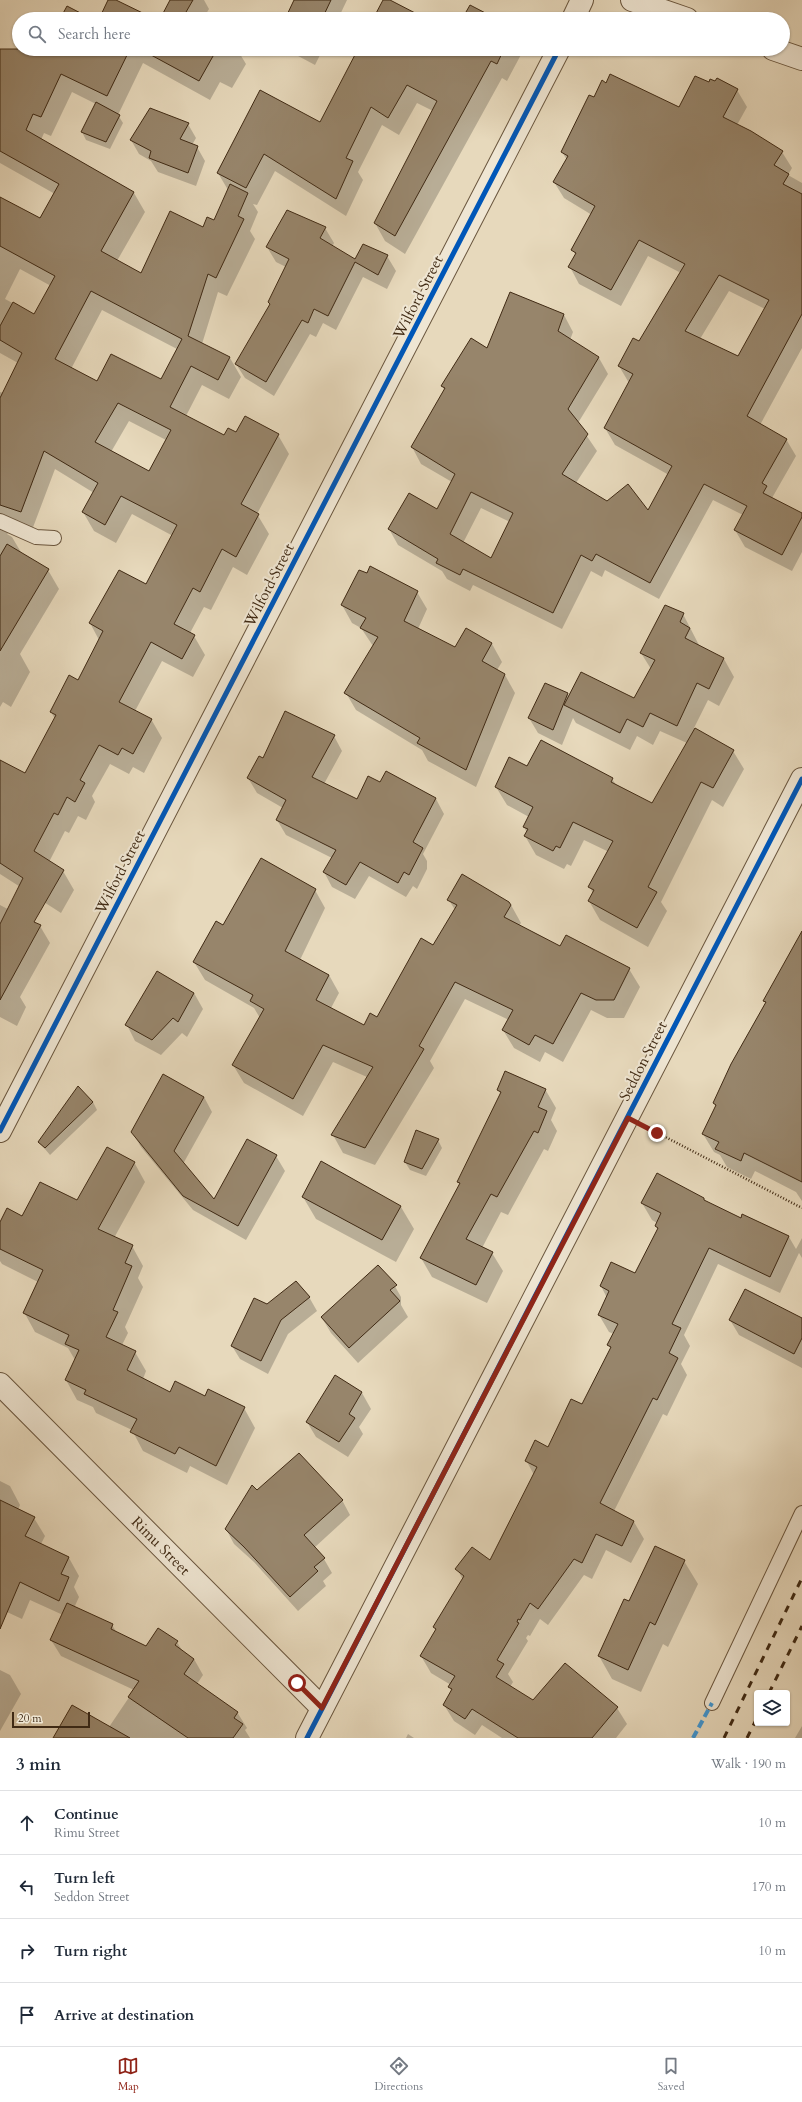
<!DOCTYPE html>
<meta charset="utf-8">
<style>
:root{--surface:#fff;--page:#f2f2f3;--text:#1f2937;--muted:#747a83;--line:#e0e1e3;--accent:#8f2418}
body{margin:0;font-family:Cardo,serif;background:var(--page);color:var(--text)}
.controls{position:absolute;right:12px;bottom:12px;display:grid;overflow:hidden;border-radius:4px;box-shadow:0 1px 3px #0004}
.controls button{width:36px;height:36px;display:grid;place-items:center;padding:0;border:0;border-bottom:1px solid var(--line);background:var(--surface);color:var(--text);font:20px sans-serif}
.scale{position:absolute;left:12px;bottom:10px;width:78px;box-sizing:border-box;padding-left:4px;border:2px solid #402a14;border-top:0;font-size:11px;line-height:14px;white-space:nowrap;color:#402a14;-webkit-text-stroke:3px #efe6d3;paint-order:stroke}
.stop{position:absolute;width:12px;height:12px;margin:-9px;border:3px solid #8f2418;border-radius:50%;background:#fff}
.stop.end{background:#8f2418;border-color:#fff;box-shadow:0 1px 4px #0008}
.list{margin:0;padding:0;list-style:none}
h2{display:flex;justify-content:space-between;align-items:center;height:52px;margin:0;padding:0 16px;font-size:17px}
h2 small{font-size:13px;font-weight:400;color:var(--muted)}
.list li{display:grid;grid-template-columns:26px 1fr auto;gap:12px;align-items:center;box-sizing:border-box;height:64px;padding:0 16px;border-top:1px solid var(--line)}
.list b{display:block;font-size:15px;white-space:nowrap}
.list p{margin:0;font-size:13px;white-space:nowrap;color:var(--muted)}
.list em{font-size:13px;font-style:normal;color:var(--muted)}
.icon{flex:none;width:22px;height:22px;fill:none;stroke:currentColor;stroke-width:2;stroke-linecap:round;stroke-linejoin:round}
.map{position:relative;flex:none;width:802px;height:1738px;overflow:hidden}
.search{position:absolute;background:var(--surface);box-shadow:0 1px 3px #0004;left:12px;right:12px;top:12px;height:44px;display:flex;align-items:center;gap:10px;box-sizing:border-box;padding:0 14px;border-radius:22px;color:var(--muted);font-size:15px}
.sheet{height:308px;background:var(--surface)}
nav{display:flex;justify-content:space-around;align-items:center;box-sizing:border-box;height:56px;border-top:1px solid var(--line);background:var(--surface);font-size:11px;color:var(--muted)}
nav a{display:grid;justify-items:center;gap:2px}
nav .on{color:var(--accent)}
.map>svg:first-child{display:block}
.shadow{fill:#0003;fill-rule:evenodd}
.building{fill:#97856b;stroke:#402a14;fill-rule:evenodd}
.lines{fill:none;stroke-linecap:round;stroke-linejoin:round}
.service-casing{stroke:#6a563e;stroke-width:16}
.minor-casing{stroke:#6a563e;stroke-width:24}
.tertiary-casing{stroke:#6a563e;stroke-width:24}
.path{stroke:#402a14;stroke-width:2.5;stroke-dasharray:1 2;stroke-linecap:butt}
.service{stroke:#efe6d3;stroke-width:14}
.minor{stroke:#efe6d3;stroke-width:22}
.tertiary{stroke:#efe6d3;stroke-width:22}
.rail{stroke:#402a14;stroke-width:3;stroke-dasharray:7 7;stroke-linecap:butt}
.quiet{stroke:#3f96d3;stroke-width:4;stroke-dasharray:8 4;stroke-linecap:butt}
.cycleway-casing{stroke:#efe6d3;stroke-width:8}
.cycleway{stroke:#0057b8;stroke-width:5}
.route{stroke:#8f2418;stroke-width:5}
.labels{text-anchor:middle;stroke-width:4;stroke-linejoin:round;paint-order:stroke}
.street-label{font-size:15px;fill:#402a14;stroke:#efe6d3}
</style>
<div class="map">
<svg width="802" height="1738" viewBox="0 0 802 1738">
<rect width="100%" height="100%" fill="#e7d9bc"/>
<filter id="stains"><feTurbulence type="fractalNoise" baseFrequency=".005" numOctaves="4"/><feColorMatrix values="0 0 0 0 .2 0 0 0 0 .09 0 0 0 0 .02 0 0 0 .5 -.17"/></filter>
<radialGradient id="worn" r=".72"><stop offset=".6" stop-color="#630" stop-opacity="0"/><stop offset="1" stop-color="#630" stop-opacity=".3"/></radialGradient>
<path class="shadow" d="M 172,0 L 204,0 L 209,9 L 203,19 L 161,19 Z
M 295,0 L 347,0 L 338,19 L 286,19 Z
M 45,49 L 237,49 L 246,64 L 232,88 L 220,82 L 210,100 L 143,63 L 118,115 L 123,123 L 110,149 L 86,140 L 82,132 L 96,104 L 72,92 L 51,136 L 44,133 L 41,140 L 134,193 L 145,212 L 117,261 L 141,275 L 203,228 L 215,222 L 228,190 L 218,173 L 321,123 L 359,49 L 524,49 L 507,81 L 502,78 L 405,254 L 385,241 L 375,223 L 433,111 L 417,103 L 399,135 L 382,125 L 358,172 L 363,180 L 346,216 L 275,171 L 257,205 L 253,204 L 258,212 L 250,231 L 255,239 L 227,296 L 218,292 L 202,344 L 230,358 L 241,377 L 229,399 L 202,385 L 186,416 L 225,436 L 236,433 L 278,435 L 289,454 L 257,514 L 269,534 L 247,575 L 233,567 L 211,610 L 204,607 L 190,633 L 194,636 L 205,655 L 193,677 L 162,661 L 135,711 L 151,719 L 162,738 L 144,773 L 133,767 L 129,774 L 110,764 L 92,796 L 95,802 L 86,820 L 78,816 L 69,833 L 65,831 L 49,862 L 63,871 L 74,890 L 61,913 L 0,874 L 0,761 L 25,775 L 55,719 L 51,712 L 78,681 L 99,640 L 90,623 L 146,586 L 173,536 L 132,514 L 116,543 L 94,531 L 83,512 L 94,493 L 55,469 L 29,538 L 11,531 L 7,534 L 12,537 L 22,554 L 48,570 L 59,589 L 20,654 L 30,672 L 11,707 L 3,702 L 0,707 L 0,392 L 4,393 L 18,363 L 0,353 L 0,198 L 41,220 L 55,194 L 0,163 L 0,58 ZM 20,269 L 51,286 L 35,315 L 5,299 ZM 102,310 L 177,349 L 161,380 L 98,383 L 71,369 ZM 129,421 L 166,440 L 149,472 L 111,452 Z
M 285,49 L 323,49 L 315,65 Z
M 709,83 L 737,90 L 747,107 L 737,125 L 782,152 L 792,168 L 788,175 L 802,183 L 802,348 L 760,425 L 786,439 L 796,456 L 772,498 L 802,514 L 802,552 L 792,571 L 745,547 L 735,530 L 743,515 L 713,500 L 659,599 L 605,570 L 602,577 L 591,571 L 562,629 L 473,585 L 470,591 L 447,579 L 442,571 L 398,545 L 389,529 L 438,511 L 452,482 L 421,464 L 412,447 L 445,391 L 442,386 L 487,350 L 564,315 L 573,332 L 570,340 L 599,358 L 608,374 L 578,423 L 597,451 L 576,483 L 607,502 L 648,512 L 669,475 L 615,445 L 605,428 L 629,383 L 619,366 L 639,343 L 681,273 L 648,256 L 621,306 L 579,284 L 570,267 L 576,256 L 573,250 L 592,215 L 564,198 L 554,182 L 567,160 L 562,152 L 594,99 L 680,108 ZM 729,291 L 765,309 L 739,357 L 700,339 ZM 481,508 L 510,522 L 491,560 L 463,543 Z
M 188,124 L 196,138 L 192,145 L 197,147 L 205,161 L 196,186 L 158,172 L 151,161 L 139,154 L 131,140 Z
M 325,228 L 334,243 L 332,247 L 355,260 L 387,256 L 396,271 L 387,289 L 363,277 L 336,330 L 323,323 L 316,337 L 310,334 L 274,396 L 245,378 L 236,364 L 270,305 L 269,302 L 286,267 L 276,262 L 267,247 Z
M 417,592 L 427,609 L 418,629 L 456,649 L 466,630 L 492,644 L 502,662 L 497,670 L 505,675 L 515,693 L 476,787 L 428,761 L 422,750 L 356,710 L 346,693 L 373,646 L 361,628 L 352,623 L 342,605 Z
M 683,614 L 700,647 L 724,659 L 734,677 L 719,706 L 708,700 L 694,728 L 733,751 L 744,769 L 723,807 L 712,800 L 661,902 L 667,911 L 648,947 L 600,920 L 589,901 L 593,894 L 590,887 L 609,852 L 584,840 L 571,866 L 567,864 L 564,869 L 536,855 L 525,836 L 527,833 L 524,827 L 529,817 L 507,805 L 496,787 L 527,768 L 612,779 L 617,786 L 653,804 L 687,743 L 660,731 L 653,745 L 637,736 L 630,750 L 576,723 L 573,718 L 562,745 L 538,733 L 529,718 L 546,684 L 568,694 L 569,697 L 634,699 L 651,669 L 641,653 Z
M 334,736 L 342,751 L 324,784 L 357,800 L 381,783 L 386,772 L 436,799 L 444,814 L 423,854 L 427,861 L 427,869 L 417,889 L 413,886 L 406,897 L 369,876 L 355,899 L 332,887 L 324,872 L 332,858 L 286,835 L 277,820 L 283,808 L 257,793 L 248,778 L 264,760 Z
M 315,890 L 325,908 L 300,960 L 329,975 L 339,993 L 331,1008 L 365,1026 L 377,1018 L 434,946 L 455,910 L 449,900 L 511,905 L 521,923 L 519,926 L 560,948 L 566,937 L 629,969 L 640,987 L 624,1018 L 607,1018 L 591,1010 L 563,1062 L 545,1052 L 540,1062 L 514,1048 L 503,1030 L 509,1020 L 465,999 L 430,1061 L 434,1068 L 375,1165 L 343,1153 L 333,1135 L 367,1077 L 333,1062 L 303,1116 L 244,1083 L 233,1065 L 260,1018 L 254,1008 L 205,980 L 194,962 L 224,927 Z
M 0,905 L 40,926 L 50,943 L 20,997 L 26,1007 L 17,1026 L 0,1017 Z
M 802,944 L 802,1201 L 796,1192 L 755,1171 L 751,1179 L 727,1167 L 720,1155 L 714,1152 L 703,1134 L 716,1107 L 714,1103 L 766,1004 L 764,1001 Z
M 194,993 L 203,1009 L 187,1037 L 182,1033 L 161,1055 L 135,1041 L 127,1025 Z
M 78,1088 L 93,1102 L 97,1110 L 50,1155 L 39,1142 Z
M 545,1089 L 556,1108 L 551,1120 L 557,1131 L 548,1151 L 544,1149 L 508,1215 L 501,1212 L 482,1248 L 492,1253 L 503,1271 L 487,1303 L 432,1277 L 421,1258 L 460,1185 L 458,1182 L 501,1094 L 498,1090 Z
M 204,1097 L 212,1112 L 183,1164 L 214,1201 L 276,1156 L 285,1171 L 246,1240 L 193,1210 L 141,1147 L 132,1132 Z
M 438,1140 L 442,1148 L 426,1176 L 410,1170 L 405,1162 Z
M 134,1162 L 145,1182 L 114,1238 L 132,1246 L 143,1266 L 138,1278 L 143,1287 L 125,1327 L 128,1333 L 122,1345 L 135,1352 L 146,1371 L 143,1379 L 170,1393 L 205,1398 L 244,1408 L 255,1428 L 227,1485 L 190,1466 L 187,1473 L 143,1451 L 132,1430 L 96,1413 L 93,1407 L 77,1400 L 66,1380 L 75,1360 L 68,1348 L 35,1332 L 24,1312 L 38,1282 L 2,1264 L 0,1261 L 0,1225 L 78,1201 Z
M 322,1163 L 401,1207 L 414,1229 L 396,1262 L 316,1219 L 303,1197 Z
M 704,1199 L 705,1202 L 741,1219 L 743,1215 L 789,1237 L 796,1249 L 802,1238 L 802,1258 L 799,1253 L 780,1293 L 718,1264 L 684,1335 L 690,1346 L 681,1364 L 687,1375 L 667,1416 L 663,1414 L 614,1511 L 634,1522 L 644,1539 L 631,1563 L 606,1550 L 592,1579 L 584,1575 L 548,1625 L 540,1619 L 530,1636 L 528,1635 L 526,1638 L 528,1641 L 508,1674 L 513,1682 L 510,1687 L 533,1702 L 617,1708 L 627,1724 L 616,1738 L 502,1738 L 482,1725 L 475,1735 L 454,1721 L 444,1705 L 452,1692 L 449,1687 L 451,1685 L 431,1673 L 421,1656 L 436,1631 L 434,1627 L 463,1580 L 457,1569 L 490,1562 L 534,1475 L 526,1460 L 548,1448 L 583,1405 L 611,1349 L 608,1345 L 614,1334 L 609,1332 L 599,1315 L 607,1298 L 601,1286 L 635,1275 L 658,1230 L 656,1226 L 657,1223 L 652,1220 L 642,1203 Z
M 392,1281 L 401,1297 L 401,1305 L 408,1317 L 358,1363 L 331,1333 L 322,1318 Z
M 309,1297 L 317,1311 L 288,1334 L 268,1374 L 240,1359 L 232,1346 L 267,1305 Z
M 802,1319 L 802,1368 L 739,1335 L 730,1320 Z
M 336,1377 L 362,1393 L 371,1409 L 359,1427 L 363,1434 L 348,1457 L 316,1437 L 307,1422 Z
M 0,1481 L 10,1486 L 20,1505 L 18,1510 L 34,1518 L 45,1536 L 41,1544 L 69,1558 L 79,1576 L 74,1587 L 79,1597 L 74,1608 L 112,1625 L 117,1633 L 146,1647 L 177,1642 L 183,1652 L 194,1659 L 203,1675 L 197,1684 L 237,1712 L 247,1728 L 245,1730 L 250,1738 L 54,1738 L 109,1727 L 134,1690 L 61,1656 L 51,1640 L 63,1615 L 30,1600 L 22,1619 L 7,1612 L 0,1627 Z
M 257,1491 L 342,1500 L 350,1515 L 314,1548 L 324,1559 L 332,1573 L 323,1581 L 326,1586 L 298,1611 L 254,1562 L 234,1544 L 226,1529 Z
M 684,1561 L 698,1584 L 668,1647 L 663,1644 L 641,1692 L 612,1679 L 599,1656 L 630,1603 Z
M 0,1670 L 10,1675 L 21,1694 L 0,1731 Z
M 802,1726 L 802,1738 L 795,1738 Z
M 408,1734 L 414,1738 L 406,1738 Z"/>
<path class="building" d="M 108,0 L 116,0 L 155,19 L 99,19 Z
M 170,0 L 193,0 L 182,19 L 160,19 Z
M 294,0 L 331,0 L 322,19 L 285,19 Z
M 383,0 L 390,0 L 419,15 L 417,19 L 373,19 Z
M 470,5 L 497,19 L 462,19 Z
M 67,6 L 92,19 L 60,19 Z
M 0,49 L 130,49 L 107,96 L 61,74 L 41,117 L 33,114 L 26,130 L 134,192 L 101,251 L 141,273 L 170,211 L 203,227 L 207,217 L 214,220 L 230,184 L 248,193 L 238,216 L 244,219 L 216,278 L 208,274 L 188,336 L 230,357 L 218,380 L 191,366 L 170,407 L 224,435 L 228,428 L 236,432 L 245,416 L 279,434 L 241,504 L 259,514 L 236,557 L 222,549 L 200,592 L 193,588 L 174,624 L 195,635 L 182,659 L 151,642 L 119,702 L 152,719 L 133,754 L 122,748 L 118,755 L 99,745 L 80,780 L 85,783 L 75,802 L 67,797 L 58,815 L 54,813 L 34,851 L 64,870 L 34,922 L 41,925 L 0,1000 L 0,924 L 23,878 L 0,863 L 0,760 L 25,773 L 56,715 L 50,712 L 69,675 L 78,680 L 103,631 L 89,623 L 119,570 L 146,584 L 177,525 L 121,496 L 105,525 L 82,512 L 98,483 L 44,451 L 21,512 L 0,505 L 0,398 L 22,353 L 0,340 L 0,326 L 13,302 L 34,314 L 55,276 L 0,246 L 0,197 L 40,218 L 59,184 L 0,151 ZM 91,291 L 182,339 L 161,379 L 111,354 L 97,381 L 55,359 ZM 118,403 L 171,430 L 149,471 L 95,442 Z
M 140,49 L 217,49 L 199,81 Z
M 358,49 L 504,49 L 497,64 L 491,61 L 395,236 L 374,223 L 437,101 L 407,85 L 388,118 L 371,107 L 346,158 L 353,161 L 336,199 L 264,154 L 246,188 L 217,173 L 260,90 L 320,122 Z
M 610,74 L 679,107 L 695,76 L 709,82 L 710,79 L 715,81 L 717,78 L 738,89 L 723,117 L 751,131 L 783,151 L 774,165 L 789,174 L 783,184 L 802,194 L 802,314 L 747,416 L 787,439 L 762,483 L 767,486 L 763,493 L 802,513 L 802,517 L 782,555 L 734,530 L 747,506 L 704,484 L 650,583 L 596,554 L 592,561 L 581,555 L 553,613 L 463,569 L 460,575 L 436,563 L 438,559 L 388,529 L 409,493 L 437,509 L 455,474 L 411,447 L 445,388 L 441,386 L 471,338 L 487,348 L 510,292 L 564,314 L 558,331 L 599,357 L 568,409 L 588,434 L 562,474 L 607,501 L 628,484 L 648,510 L 672,466 L 604,428 L 633,374 L 618,366 L 633,338 L 639,341 L 685,264 L 639,240 L 611,290 L 568,267 L 576,253 L 571,250 L 595,206 L 553,182 L 568,156 L 561,152 L 589,95 L 594,97 L 602,80 L 606,83 ZM 719,275 L 769,300 L 738,356 L 685,331 ZM 471,492 L 513,513 L 491,558 L 450,534 Z
M 96,102 L 120,115 L 106,142 L 81,132 Z
M 150,108 L 189,123 L 180,139 L 198,146 L 188,173 L 149,158 L 151,151 L 130,140 Z
M 287,210 L 326,227 L 320,238 L 355,259 L 363,244 L 388,255 L 378,275 L 355,262 L 328,316 L 314,309 L 308,323 L 302,320 L 266,382 L 235,364 L 270,304 L 268,302 L 289,259 L 266,247 Z
M 7,544 L 49,569 L 0,651 L 0,556 Z
M 370,566 L 418,591 L 404,621 L 455,647 L 466,628 L 492,643 L 482,661 L 505,674 L 466,770 L 417,743 L 420,738 L 344,693 L 378,637 L 360,628 L 366,618 L 341,605 L 359,570 L 367,573 Z
M 665,605 L 684,613 L 680,622 L 690,628 L 685,638 L 724,658 L 709,689 L 697,683 L 677,726 L 650,713 L 643,727 L 627,719 L 620,733 L 564,705 L 581,672 L 634,698 L 655,660 L 640,653 Z
M 545,683 L 568,693 L 553,730 L 528,718 Z
M 285,711 L 335,735 L 312,777 L 357,799 L 368,776 L 380,782 L 386,771 L 436,798 L 413,842 L 423,848 L 409,875 L 404,872 L 398,883 L 360,862 L 346,885 L 323,872 L 336,850 L 276,820 L 286,800 L 247,778 L 259,756 L 263,758 Z
M 695,728 L 734,750 L 713,788 L 701,782 L 648,887 L 657,892 L 637,928 L 588,901 L 594,890 L 588,887 L 613,841 L 573,822 L 560,848 L 556,846 L 553,851 L 524,836 L 528,829 L 523,827 L 533,807 L 495,787 L 509,757 L 527,766 L 541,740 L 613,778 L 611,782 L 652,803 Z
M 261,858 L 316,889 L 285,951 L 329,975 L 316,1000 L 364,1025 L 370,1013 L 377,1017 L 421,938 L 433,945 L 457,905 L 447,900 L 462,874 L 509,902 L 511,905 L 504,917 L 560,946 L 566,935 L 630,968 L 614,1000 L 596,1000 L 581,993 L 553,1044 L 535,1035 L 529,1045 L 502,1030 L 513,1010 L 455,982 L 419,1046 L 424,1049 L 365,1148 L 331,1135 L 373,1067 L 323,1045 L 293,1099 L 232,1065 L 264,1009 L 250,1001 L 253,995 L 193,962 L 216,921 L 223,925 Z
M 802,931 L 802,1182 L 744,1153 L 741,1161 L 715,1149 L 719,1142 L 702,1134 L 716,1105 L 713,1103 L 731,1064 L 766,1002 L 763,1001 Z
M 157,971 L 194,993 L 178,1022 L 173,1018 L 152,1040 L 125,1025 Z
M 505,1071 L 546,1089 L 538,1107 L 547,1111 L 538,1133 L 534,1131 L 497,1197 L 491,1194 L 466,1239 L 493,1252 L 476,1285 L 420,1258 L 460,1183 L 457,1182 L 501,1092 L 497,1090 Z
M 163,1074 L 204,1097 L 174,1151 L 214,1199 L 247,1139 L 277,1155 L 238,1226 L 183,1196 L 131,1132 Z
M 78,1086 L 93,1102 L 45,1148 L 38,1142 Z
M 416,1130 L 439,1139 L 422,1169 L 404,1162 Z
M 107,1147 L 135,1162 L 98,1229 L 133,1245 L 125,1263 L 132,1266 L 113,1310 L 118,1312 L 106,1337 L 136,1351 L 127,1370 L 170,1392 L 175,1381 L 205,1396 L 208,1389 L 245,1407 L 216,1466 L 179,1447 L 175,1454 L 130,1432 L 137,1419 L 84,1394 L 86,1390 L 65,1380 L 79,1350 L 65,1344 L 69,1335 L 23,1313 L 43,1270 L 0,1249 L 0,1222 L 7,1208 L 22,1216 L 40,1182 L 77,1200 Z
M 321,1161 L 401,1206 L 382,1240 L 302,1197 Z
M 657,1173 L 704,1198 L 704,1200 L 741,1218 L 742,1214 L 789,1236 L 770,1277 L 709,1248 L 672,1324 L 681,1328 L 669,1353 L 678,1358 L 657,1400 L 653,1398 L 600,1503 L 634,1521 L 622,1546 L 596,1534 L 582,1563 L 574,1559 L 538,1609 L 530,1603 L 520,1620 L 518,1619 L 517,1622 L 519,1623 L 497,1660 L 504,1664 L 496,1677 L 533,1700 L 565,1663 L 618,1707 L 592,1738 L 518,1738 L 472,1709 L 465,1719 L 443,1705 L 452,1689 L 448,1687 L 455,1676 L 420,1656 L 436,1629 L 433,1627 L 464,1576 L 455,1569 L 472,1547 L 490,1560 L 537,1467 L 525,1461 L 535,1440 L 548,1447 L 571,1399 L 582,1404 L 611,1347 L 607,1345 L 618,1324 L 598,1315 L 609,1291 L 600,1286 L 611,1262 L 635,1273 L 658,1228 L 655,1226 L 661,1213 L 641,1203 Z
M 378,1265 L 397,1285 L 390,1290 L 400,1301 L 349,1348 L 321,1317 Z
M 296,1281 L 310,1297 L 281,1320 L 261,1361 L 231,1346 L 254,1298 L 267,1304 Z
M 745,1289 L 802,1318 L 802,1338 L 794,1354 L 729,1320 Z
M 335,1375 L 362,1392 L 349,1414 L 355,1418 L 339,1442 L 306,1422 Z
M 299,1453 L 343,1500 L 304,1535 L 325,1558 L 314,1567 L 318,1571 L 290,1597 L 244,1547 L 225,1529 L 252,1485 L 257,1490 Z
M 0,1500 L 35,1517 L 25,1536 L 69,1557 L 61,1574 L 69,1577 L 59,1601 L 20,1582 L 0,1629 Z
M 655,1546 L 685,1560 L 655,1625 L 650,1622 L 628,1670 L 598,1656 L 624,1599 L 629,1601 Z
M 67,1603 L 113,1624 L 111,1629 L 146,1646 L 158,1628 L 178,1641 L 175,1645 L 194,1659 L 184,1674 L 238,1712 L 234,1718 L 243,1724 L 233,1738 L 188,1738 L 128,1697 L 139,1681 L 50,1640 Z
M 72,1705 L 130,1738 L 53,1738 Z"/>
<g class="lines">
<defs>
<path id="service" d="M 0,521 L 36,537 L 54,538
M 712,1703 L 802,1513"/>
<g id="minor">
<path d="M 573,19 L 582,0"/>
<path d="M 0,1131 L 559,49"/>
<path id="s1" d="M 0,1384 L 322,1708"/>
<path d="M 307,1738 L 802,779"/>
</g>
<path id="tertiary" d="M 632,0 L 687,19
M 773,49 L 802,59"/>
</defs>
<use href="#service" class="service-casing"/>
<use href="#minor" class="minor-casing"/>
<use href="#tertiary" class="tertiary-casing"/>
<path class="path" d="M 650,1129 L 802,1208"/>
<use href="#service" class="service"/>
<use href="#minor" class="minor"/>
<use href="#tertiary" class="tertiary"/>
<path class="rail" d="M 769,1693 L 802,1626
M 724,1738 L 802,1578
M 747,1738 L 757,1718"/>
<path class="quiet" d="M 693,1738 L 712,1703"/>
<defs>
<path id="cycleway" d="M 0,1131 L 559,49
M 307,1738 L 802,779"/>
</defs>
<use href="#cycleway" class="cycleway-casing"/>
<use href="#cycleway" class="cycleway"/>
</g>
<g class="lines">
<path class="route" d="M 297,1683 L 322,1708 L 628,1118 L 657,1133"/>
</g>
<g class="labels">
<g class="street-label">
<text transform="translate(418 297) rotate(-63)" y="5">Wilford Street</text>
<text transform="translate(269 585) rotate(-63)" y="5">Wilford Street</text>
<text transform="translate(120 872) rotate(-63)" y="5">Wilford Street</text>
<text transform="translate(643 1061) rotate(-63)" y="5">Seddon Street</text>
<text dy="5" stroke="none"><textPath href="#s1" startOffset="228">Rimu Street</textPath></text>
</g>
</g>
<rect width="100%" height="100%" filter="url(#stains)"/>
<rect width="100%" height="100%" fill="url(#worn)"/>
</svg>
<div class="controls">
<button><svg class="icon" aria-label="layers" viewBox="0 0 24 24"><path d="M12 4l9 5-9 5-9-5zM3 14l9 5 9-5"/></svg></button>
</div>
<div class="scale">20 m</div>
<div class="stop" style="left:297px;top:1683px"></div>
<div class="stop end" style="left:657px;top:1133px"></div>
<div class="search"><svg class="icon" aria-label="search" viewBox="0 0 24 24"><circle cx="10" cy="10" r="6"/><path d="M15 15l6 6"/></svg>Search here</div>
</div>
<section class="sheet">
<h2>3 min<small>Walk · 190 m</small></h2>
<ul class="list">
<li><svg class="icon" aria-label="ahead" viewBox="0 0 24 24"><path d="M12 20V5M6 11l6-6 6 6"/></svg><div><b>Continue</b><p>Rimu Street</p></div><em>10 m</em></li>
<li><svg class="icon" aria-label="left" viewBox="0 0 24 24"><path d="M17 20v-9H6M10 6l-5 5 5 5"/></svg><div><b>Turn left</b><p>Seddon Street</p></div><em>170 m</em></li>
<li><svg class="icon" aria-label="right" viewBox="0 0 24 24"><path d="M7 20v-9h11M14 6l5 5-5 5"/></svg><div><b>Turn right</b></div><em>10 m</em></li>
<li><svg class="icon" aria-label="arrive" viewBox="0 0 24 24"><path d="M6 21V4h12l-3 4 3 4H6"/></svg><div><b>Arrive at destination</b></div></li>
</ul>
</section>
<nav>
<a class="on"><svg class="icon" aria-label="map" viewBox="0 0 24 24"><path d="M3 6l6-2 6 2 6-2v14l-6 2-6-2-6 2zM9 4v14M15 6v14"/></svg>Map</a>
<a><svg class="icon" aria-label="directions" viewBox="0 0 24 24"><path d="M12 3l9 9-9 9-9-9zM9 14v-3h6M13 9l2 2-2 2"/></svg>Directions</a>
<a><svg class="icon" aria-label="saved" viewBox="0 0 24 24"><path d="M7 4h10v16l-5-4-5 4z"/></svg>Saved</a>
</nav>
